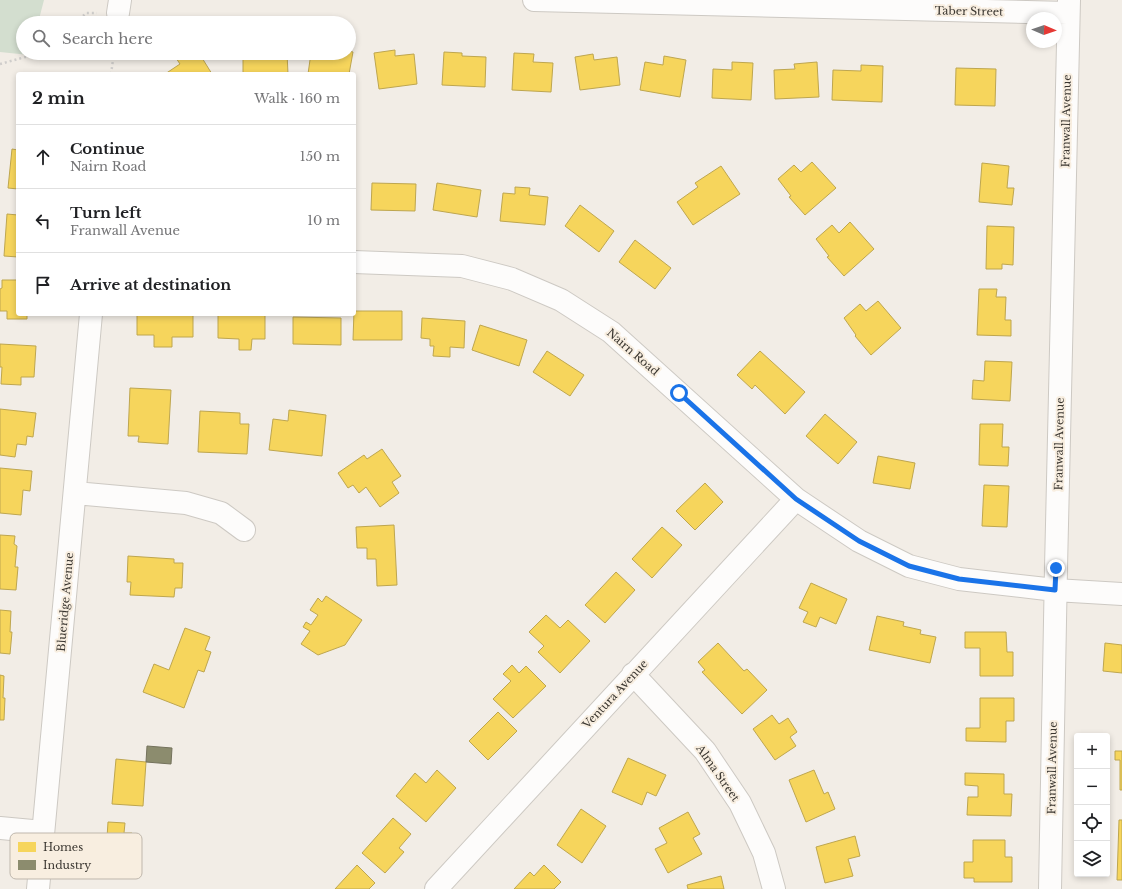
<!DOCTYPE html>
<meta charset="utf-8">
<style>
:root{--surface:#fff;--page:#f6f6f6;--text:#202124;--muted:#757577;--line:#e0e0e0}
body{margin:0;font-family:"Libre Baskerville",serif;background:var(--page);color:var(--text)}
.controls{position:absolute;right:12px;bottom:12px;display:grid;overflow:hidden;border-radius:4px;box-shadow:0 2px 6px #0003}
.controls button{width:36px;height:36px;display:grid;place-items:center;padding:0;border:0;border-bottom:1px solid var(--line);background:var(--surface);color:var(--text);font:20px sans-serif}
.compass{position:absolute;left:1026px;top:12px;width:36px;height:36px;border-radius:50%;background:var(--surface);box-shadow:0 2px 6px #0003;rotate:92deg}
.stop{position:absolute;width:12px;height:12px;margin:-9px;border:3px solid #1a73e8;border-radius:50%;background:#fff}
.stop.end{background:#1a73e8;border-color:#fff;box-shadow:0 1px 4px #0008}
.list{margin:0;padding:0;list-style:none}
h2{display:flex;justify-content:space-between;align-items:center;height:52px;margin:0;padding:0 16px;font-size:17px}
h2 small{font-size:13px;font-weight:400;color:var(--muted)}
.list li{display:grid;grid-template-columns:26px 1fr auto;gap:12px;align-items:center;box-sizing:border-box;height:64px;padding:0 16px;border-top:1px solid var(--line)}
.list b{display:block;font-size:15px;white-space:nowrap}
.list p{margin:0;font-size:13px;white-space:nowrap;color:var(--muted)}
.list em{font-size:13px;font-style:normal;color:var(--muted)}
.icon{flex:none;width:22px;height:22px;fill:none;stroke:currentColor;stroke-width:2;stroke-linecap:round;stroke-linejoin:round}
.map{position:relative;flex:none;width:1122px;height:889px;overflow:hidden}
.search{position:absolute;background:var(--surface);box-shadow:0 2px 6px #0003;left:16px;top:16px;width:340px;height:44px;display:flex;align-items:center;gap:10px;box-sizing:border-box;padding:0 14px;border-radius:22px;color:var(--muted);font-size:15px}
.panel{position:absolute;background:var(--surface);box-shadow:0 2px 6px #0003;left:16px;top:72px;width:340px;height:244px;border-radius:4px}
.map>svg:first-child{display:block}
.green{fill:#d3decf}
.homes{fill:#f6d55c;stroke:#bea64f}
.industry{fill:#8c8c6e;stroke:#74725c}
.lines{fill:none;stroke-linecap:round;stroke-linejoin:round}
.minor-casing{stroke:#cdc9c3;stroke-width:24}
.path{stroke:#cfcdcb;stroke-width:2.5;stroke-dasharray:2 3;stroke-linecap:butt}
.minor{stroke:#fdfcfb;stroke-width:22}
.route{stroke:#1a73e8;stroke-width:5}
.labels{text-anchor:middle;stroke-width:4;stroke-linejoin:round;paint-order:stroke}
.street-label{font-size:11px;fill:#3b3731;stroke:#f8eee0}
.key{fill:#f8eee0;stroke:#bfb7ac;stroke-width:1}
.key-label{font-size:11px;fill:#3b3731}
</style>
<div class="map">
<svg width="1122" height="889" viewBox="0 0 1122 889">
<rect width="100%" height="100%" fill="#f2ede6"/>
<path class="green" d="M 0,0 L 44,0 L 38,23 L 23,23 L 23,53 L 30,53 L 29,55 L 0,52 Z"/>
<path class="homes" d="M 395,50 L 395,56 L 414,54 L 417,84 L 379,89 L 374,53 Z
M 349,51 L 353,52 L 349,74 L 308,74 L 311,53 L 333,56 L 333,53 L 349,53 Z
M 444,52 L 462,53 L 462,56 L 486,57 L 485,87 L 442,85 Z
M 185,53 L 199,53 L 212,74 L 165,74 L 180,64 L 176,58 Z
M 243,53 L 287,53 L 288,74 L 243,74 Z
M 514,53 L 534,54 L 533,62 L 553,63 L 551,92 L 512,90 Z
M 593,54 L 594,60 L 617,57 L 620,85 L 580,90 L 575,57 Z
M 664,56 L 686,60 L 680,97 L 640,90 L 645,62 L 663,65 Z
M 732,62 L 753,63 L 751,100 L 712,98 L 713,69 L 732,70 Z
M 817,62 L 819,97 L 775,99 L 774,70 L 795,69 L 794,64 Z
M 861,65 L 883,66 L 882,102 L 832,100 L 833,70 L 861,71 Z
M 956,68 L 996,69 L 995,106 L 955,105 Z
M 12,149 L 18,150 L 18,189 L 8,188 Z
M 812,162 L 836,188 L 805,215 L 789,197 L 791,196 L 778,179 L 794,165 L 801,172 Z
M 982,163 L 1009,166 L 1007,188 L 1014,188 L 1012,205 L 979,202 Z
M 721,166 L 740,194 L 693,225 L 677,202 L 698,187 L 695,183 Z
M 372,183 L 416,184 L 415,211 L 371,210 Z
M 437,183 L 481,190 L 477,217 L 433,210 Z
M 515,187 L 530,188 L 529,195 L 548,197 L 545,225 L 500,221 L 503,193 L 515,194 Z
M 580,205 L 614,231 L 599,252 L 565,226 Z
M 7,214 L 18,215 L 18,257 L 4,256 Z
M 850,222 L 874,249 L 844,276 L 827,257 L 829,256 L 816,239 L 832,225 L 839,233 Z
M 987,226 L 1014,227 L 1013,265 L 1002,264 L 1002,269 L 986,269 Z
M 635,240 L 671,268 L 655,289 L 619,262 Z
M 2,280 L 18,280 L 18,314 L 27,314 L 27,319 L 7,319 L 7,311 L 0,311 L 0,289 L 2,288 Z
M 979,289 L 997,289 L 996,297 L 1006,297 L 1005,320 L 1011,320 L 1011,336 L 977,335 Z
M 878,301 L 901,328 L 871,355 L 855,336 L 856,335 L 844,318 L 860,304 L 866,311 Z
M 354,311 L 402,311 L 402,340 L 353,340 Z
M 137,314 L 193,314 L 193,337 L 172,337 L 172,347 L 154,347 L 154,335 L 137,335 Z
M 218,314 L 265,314 L 265,339 L 252,339 L 251,350 L 239,350 L 239,339 L 218,338 Z
M 293,317 L 341,318 L 341,345 L 293,344 Z
M 422,318 L 465,321 L 464,348 L 450,347 L 450,357 L 433,356 L 434,346 L 430,346 L 430,339 L 421,338 Z
M 480,325 L 527,340 L 519,366 L 472,350 Z
M 0,344 L 36,346 L 34,377 L 21,377 L 21,385 L 1,384 L 2,367 L 0,367 Z
M 547,351 L 584,375 L 570,396 L 533,372 Z
M 760,351 L 805,392 L 785,414 L 755,385 L 752,389 L 737,375 Z
M 985,361 L 1012,362 L 1010,401 L 972,399 L 973,380 L 984,381 Z
M 130,388 L 171,390 L 168,444 L 138,442 L 139,436 L 128,436 Z
M 0,409 L 36,413 L 33,437 L 27,436 L 26,445 L 17,444 L 15,457 L 0,455 Z
M 289,410 L 326,415 L 322,456 L 269,450 L 273,419 L 288,421 Z
M 200,411 L 240,413 L 240,424 L 249,424 L 247,454 L 198,452 Z
M 825,414 L 857,442 L 838,464 L 806,436 Z
M 980,424 L 1003,424 L 1002,447 L 1009,447 L 1008,466 L 979,465 Z
M 382,449 L 401,476 L 392,482 L 399,493 L 380,507 L 366,487 L 359,493 L 353,485 L 348,488 L 338,473 L 364,455 L 367,459 Z
M 878,456 L 915,463 L 910,489 L 873,483 Z
M 0,468 L 32,471 L 30,491 L 23,490 L 21,515 L 0,513 Z
M 705,483 L 723,502 L 695,530 L 676,511 Z
M 984,485 L 1009,486 L 1007,527 L 982,526 Z
M 394,525 L 397,585 L 377,586 L 376,559 L 367,559 L 367,548 L 357,548 L 356,527 Z
M 662,527 L 682,545 L 652,578 L 632,559 Z
M 0,535 L 15,536 L 14,544 L 17,546 L 15,567 L 18,567 L 16,590 L 0,589 Z
M 128,556 L 174,559 L 174,563 L 183,563 L 182,588 L 175,588 L 174,597 L 130,595 L 131,582 L 127,582 Z
M 616,572 L 635,590 L 605,623 L 585,605 Z
M 811,583 L 847,599 L 836,624 L 820,617 L 816,627 L 803,622 L 808,612 L 799,608 Z
M 326,596 L 362,620 L 345,645 L 318,655 L 301,644 L 310,631 L 303,627 L 306,622 L 311,625 L 318,615 L 310,610 L 318,598 L 322,602 Z
M 0,610 L 11,611 L 10,632 L 12,632 L 10,654 L 0,653 Z
M 546,615 L 560,628 L 568,620 L 590,641 L 560,673 L 538,652 L 544,646 L 529,632 Z
M 877,616 L 904,622 L 903,626 L 921,630 L 920,634 L 936,637 L 930,663 L 869,650 Z
M 185,628 L 210,637 L 205,650 L 211,652 L 204,672 L 198,670 L 184,708 L 143,692 L 154,664 L 169,670 Z
M 965,632 L 1006,632 L 1007,652 L 1013,652 L 1013,676 L 980,676 L 980,648 L 965,648 Z
M 718,643 L 744,671 L 747,669 L 767,690 L 742,714 L 702,672 L 705,670 L 698,662 Z
M 1105,643 L 1122,645 L 1122,673 L 1103,671 Z
M 512,665 L 519,673 L 526,666 L 546,686 L 513,718 L 493,699 L 511,681 L 503,674 Z
M 0,675 L 4,676 L 3,698 L 5,698 L 4,720 L 0,720 Z
M 980,698 L 1014,698 L 1014,721 L 1006,721 L 1006,742 L 966,741 L 966,728 L 980,728 Z
M 498,712 L 517,731 L 488,760 L 469,741 Z
M 772,715 L 779,724 L 788,718 L 797,732 L 790,737 L 796,746 L 775,760 L 753,729 Z
M 1115,751 L 1122,751 L 1122,790 L 1120,790 L 1120,760 L 1115,760 Z
M 628,758 L 666,775 L 656,796 L 647,792 L 642,805 L 612,792 Z
M 116,759 L 146,762 L 143,806 L 112,804 Z
M 437,770 L 456,788 L 426,822 L 396,796 L 415,773 L 426,783 Z
M 814,770 L 824,794 L 828,792 L 835,809 L 806,822 L 789,780 Z
M 965,773 L 1004,774 L 1004,794 L 1012,794 L 1011,816 L 967,815 L 968,797 L 978,797 L 978,786 L 965,785 Z
M 581,809 L 606,826 L 582,863 L 557,845 Z
M 688,812 L 700,834 L 693,838 L 702,854 L 668,873 L 655,849 L 667,843 L 659,828 Z
M 393,818 L 411,834 L 399,848 L 404,852 L 385,873 L 362,853 Z
M 1119,820 L 1122,820 L 1122,880 L 1117,880 Z
M 108,822 L 125,823 L 124,833 L 132,833 L 131,844 L 135,844 L 133,870 L 105,869 Z
M 855,836 L 860,856 L 848,859 L 853,876 L 825,883 L 816,847 Z
M 973,840 L 1005,840 L 1005,857 L 1012,857 L 1012,882 L 974,882 L 974,878 L 964,878 L 964,862 L 973,862 Z
M 357,865 L 375,883 L 369,889 L 335,889 Z
M 544,865 L 561,882 L 554,889 L 514,889 L 530,872 L 534,876 Z
M 721,876 L 724,889 L 688,889 L 687,885 Z"/>
<path class="industry" d="M 147,746 L 172,748 L 171,764 L 146,762 Z"/>
<g class="lines">
<defs>
<path id="minor" d="M 534,0 L 1068,13
M 118,13 L 120,0
M 354,262 L 462,266 L 512,279 L 561,300 L 611,332 L 796,499 L 859,541 L 909,566 L 959,579 L 1055,590 L 1122,594
M 75,493 L 186,503 L 221,513 L 244,530
M 633,674 L 705,751 L 740,803 L 764,853 L 774,889
M 0,828 L 43,832
M 38,889 L 91,314
M 436,889 L 796,499
M 1050,889 L 1056,568 L 1069,0"/>
</defs>
<use href="#minor" class="minor-casing"/>
<path class="path" d="M 76,23 L 86,13 L 97,13
M 0,64 L 40,53
M 111,74 L 114,53"/>
<use href="#minor" class="minor"/>
</g>
<g class="lines">
<path class="route" d="M 679,393 L 796,499 L 859,541 L 909,566 L 959,579 L 1055,590 L 1056,568"/>
</g>
<g class="labels">
<g class="street-label">
<text transform="translate(969 11) rotate(1)" y="4">Taber Street</text>
<text transform="translate(1066 121) rotate(-89)" y="4">Franwall Avenue</text>
<text transform="translate(633 352) rotate(41)" y="4">Nairn Road</text>
<text transform="translate(1059 444) rotate(-89)" y="4">Franwall Avenue</text>
<text transform="translate(65 602) rotate(-85)" y="4">Blueridge Avenue</text>
<text transform="translate(615 694) rotate(-47)" y="4">Ventura Avenue</text>
<text transform="translate(1052 768) rotate(-89)" y="4">Franwall Avenue</text>
<text transform="translate(718 773) rotate(55)" y="4">Alma Street</text>
</g>
</g>
<rect x="10" y="833" width="132" height="46" rx="6" class="key"/>
<rect x="18" y="842" width="18" height="10" fill="#f6d55c"/>
<rect x="18" y="860" width="18" height="10" fill="#8c8c6e"/>
<g class="key-label">
<text x="43" y="851">Homes</text>
<text x="43" y="869">Industry</text>
</g>
</svg>
<div class="controls">
<button>+</button>
<button>−</button>
<button><svg class="icon" aria-label="locate" viewBox="0 0 24 24"><circle cx="12" cy="12" r="6"/><path d="M12 2v4M12 18v4M2 12h4M18 12h4"/></svg></button>
<button><svg class="icon" aria-label="layers" viewBox="0 0 24 24"><path d="M12 4l9 5-9 5-9-5zM3 14l9 5 9-5"/></svg></button>
</div>
<svg class="compass" viewBox="-18 -18 36 36"><path d="M0-13l5 13h-10z" fill="#e53935"/><path d="M0 13l5-13h-10z" fill="#757577"/></svg>
<div class="stop" style="left:679px;top:393px"></div>
<div class="stop end" style="left:1056px;top:568px"></div>
<div class="search"><svg class="icon" aria-label="search" viewBox="0 0 24 24"><circle cx="10" cy="10" r="6"/><path d="M15 15l6 6"/></svg>Search here</div>
<section class="panel">
<h2>2 min<small>Walk · 160 m</small></h2>
<ul class="list">
<li><svg class="icon" aria-label="ahead" viewBox="0 0 24 24"><path d="M12 20V5M6 11l6-6 6 6"/></svg><div><b>Continue</b><p>Nairn Road</p></div><em>150 m</em></li>
<li><svg class="icon" aria-label="left" viewBox="0 0 24 24"><path d="M17 20v-9H6M10 6l-5 5 5 5"/></svg><div><b>Turn left</b><p>Franwall Avenue</p></div><em>10 m</em></li>
<li><svg class="icon" aria-label="arrive" viewBox="0 0 24 24"><path d="M6 21V4h12l-3 4 3 4H6"/></svg><div><b>Arrive at destination</b></div></li>
</ul>
</section>
</div>
